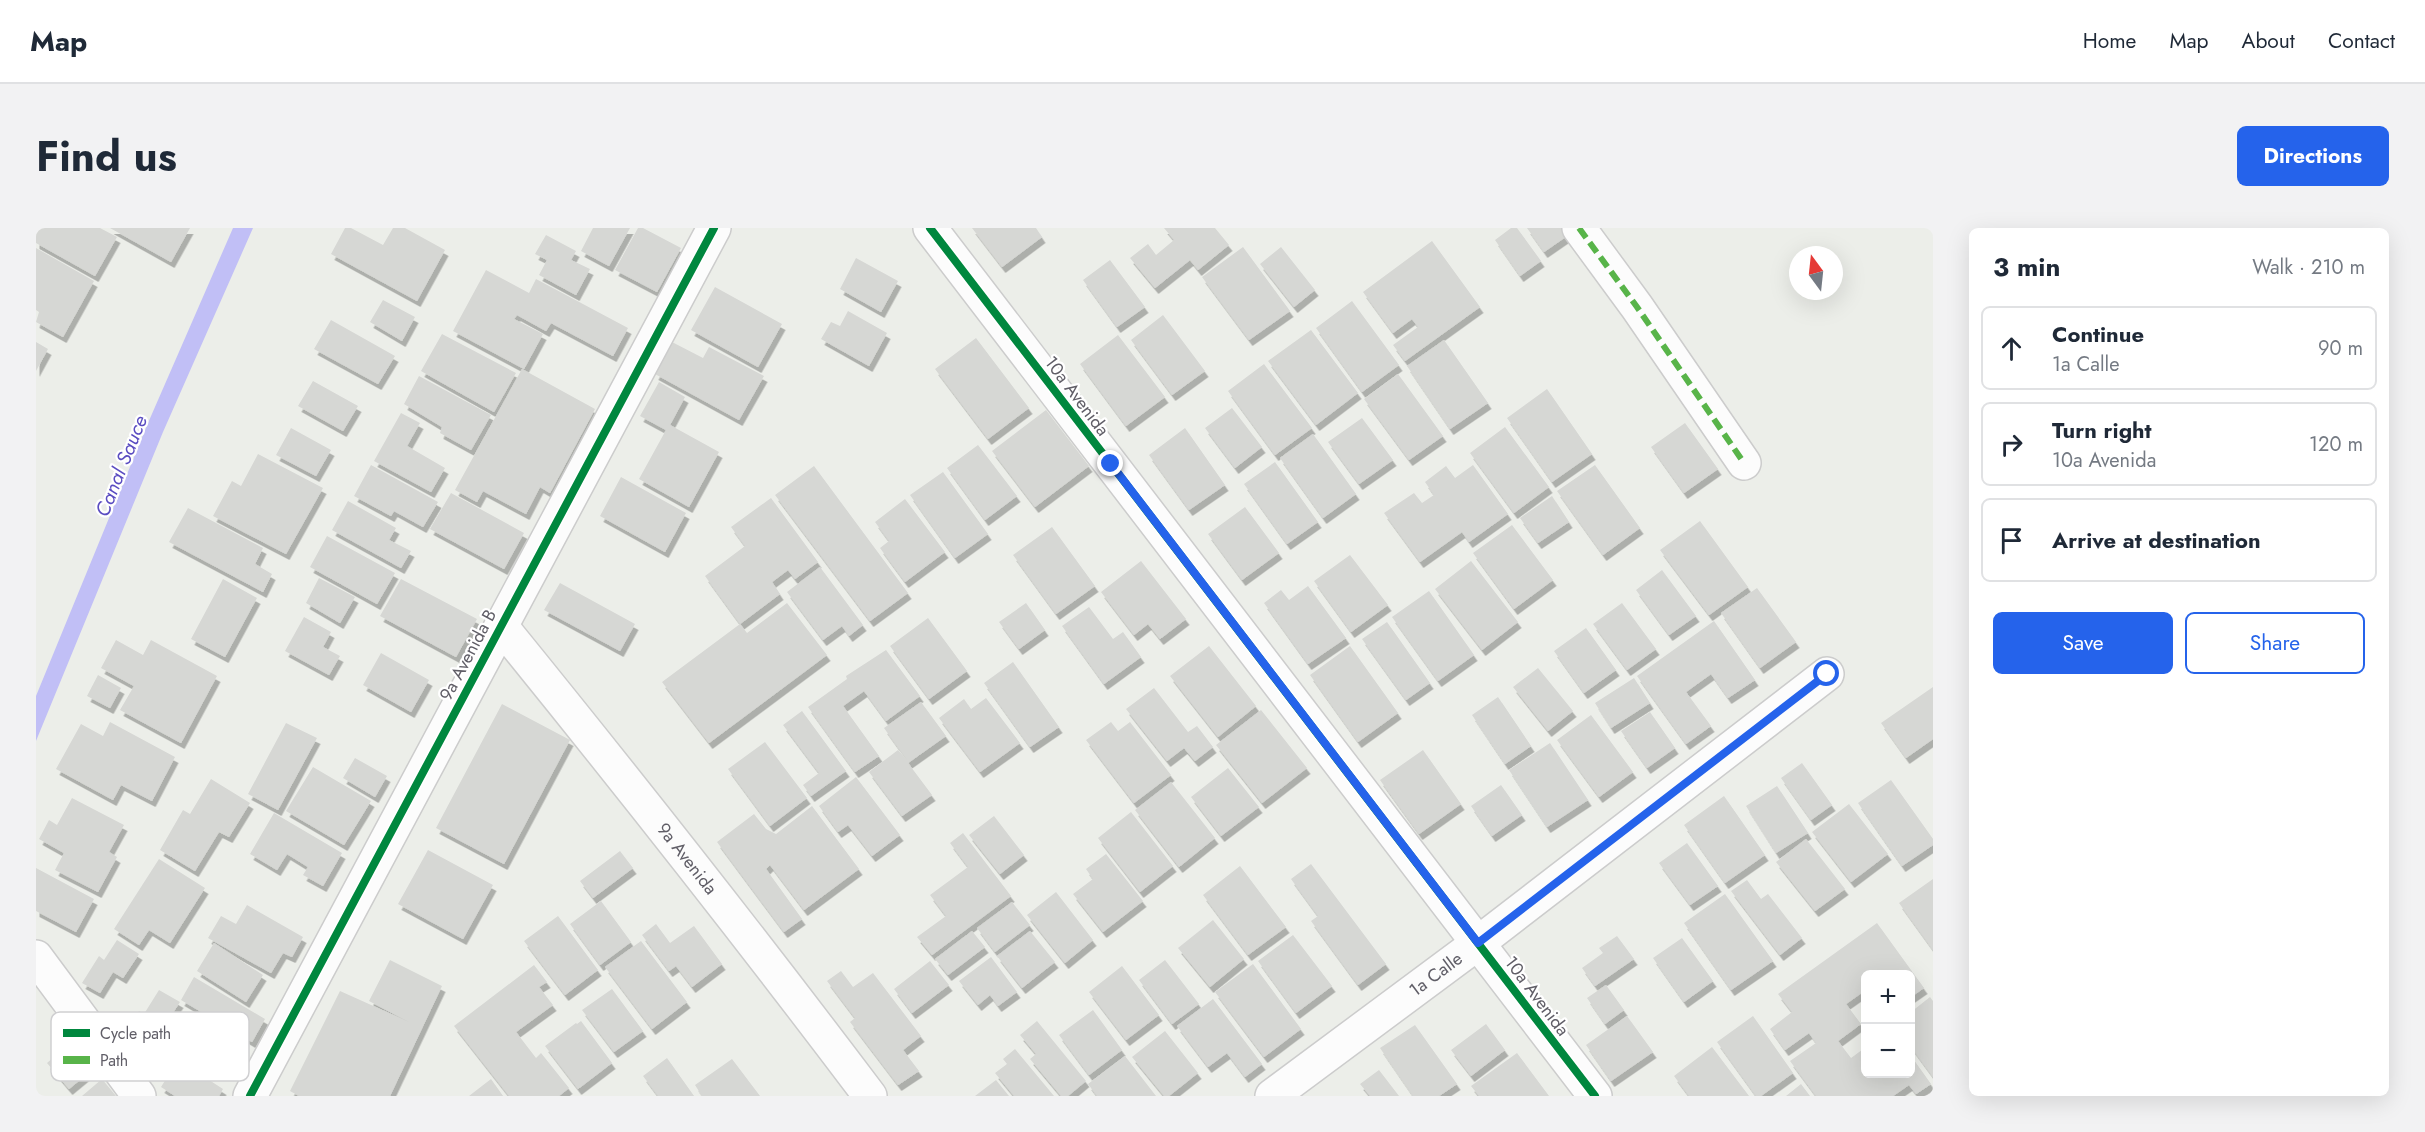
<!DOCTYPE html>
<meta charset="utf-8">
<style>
:root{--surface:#fff;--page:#f2f2f3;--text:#1f2937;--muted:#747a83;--line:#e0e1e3;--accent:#2563eb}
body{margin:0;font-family:Jost,sans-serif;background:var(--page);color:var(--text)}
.controls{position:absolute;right:18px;bottom:18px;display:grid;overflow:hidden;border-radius:9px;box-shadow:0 6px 24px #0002}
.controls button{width:54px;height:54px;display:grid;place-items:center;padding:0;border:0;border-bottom:2px solid var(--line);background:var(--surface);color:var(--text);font:30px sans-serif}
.compass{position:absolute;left:1753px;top:18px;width:54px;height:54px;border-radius:50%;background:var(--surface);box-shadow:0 6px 24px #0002;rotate:345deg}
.stop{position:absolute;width:18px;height:18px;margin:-14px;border:4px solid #2563eb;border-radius:50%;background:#fff}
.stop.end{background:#2563eb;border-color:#fff;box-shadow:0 2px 6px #0008}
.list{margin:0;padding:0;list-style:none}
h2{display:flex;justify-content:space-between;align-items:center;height:78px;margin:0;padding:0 24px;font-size:26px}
h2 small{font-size:20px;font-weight:400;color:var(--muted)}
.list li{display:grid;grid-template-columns:39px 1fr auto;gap:18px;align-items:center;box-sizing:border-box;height:84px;margin:0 12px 12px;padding:0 12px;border:2px solid var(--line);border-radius:9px}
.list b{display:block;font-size:22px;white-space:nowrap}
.list p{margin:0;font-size:20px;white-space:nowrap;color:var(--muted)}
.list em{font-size:20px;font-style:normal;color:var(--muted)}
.actions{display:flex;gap:12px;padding:18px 24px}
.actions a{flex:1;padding:14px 0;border:2px solid var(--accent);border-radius:9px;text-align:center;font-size:21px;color:var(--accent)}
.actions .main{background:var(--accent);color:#fff}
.icon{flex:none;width:33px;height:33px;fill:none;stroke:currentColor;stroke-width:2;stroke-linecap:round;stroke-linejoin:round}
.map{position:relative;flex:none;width:1897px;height:868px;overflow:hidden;border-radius:9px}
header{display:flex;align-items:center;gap:36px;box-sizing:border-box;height:84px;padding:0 30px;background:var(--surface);border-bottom:2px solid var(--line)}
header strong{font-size:28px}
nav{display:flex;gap:33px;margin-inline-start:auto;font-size:21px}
.intro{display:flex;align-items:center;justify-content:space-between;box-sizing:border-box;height:144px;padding:0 36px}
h1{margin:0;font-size:42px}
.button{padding:15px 27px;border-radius:9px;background:var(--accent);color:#fff;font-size:21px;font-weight:700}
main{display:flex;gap:36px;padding:0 36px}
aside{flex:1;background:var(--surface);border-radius:9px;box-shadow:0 6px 24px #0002}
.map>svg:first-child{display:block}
.water{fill:#c1bff6}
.building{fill:#d6d7d4;filter:url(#shadow)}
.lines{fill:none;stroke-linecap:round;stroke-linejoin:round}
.minor-casing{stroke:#ccc;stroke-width:36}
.minor{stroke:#fcfcfc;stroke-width:33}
.quiet{stroke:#58b449;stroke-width:6;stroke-dasharray:12 6;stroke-linecap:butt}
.cycleway-casing{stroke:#fff;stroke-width:11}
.cycleway{stroke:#00873e;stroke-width:8}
.route{stroke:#2563eb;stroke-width:8}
.labels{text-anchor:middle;stroke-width:4.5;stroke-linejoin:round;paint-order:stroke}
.street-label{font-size:18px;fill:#605e67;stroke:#fff}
.water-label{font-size:20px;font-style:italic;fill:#5a4cc1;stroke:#fff}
.key{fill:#fff;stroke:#cfcfd1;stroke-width:1.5}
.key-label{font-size:16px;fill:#605e67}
</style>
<header>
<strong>Map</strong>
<nav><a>Home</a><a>Map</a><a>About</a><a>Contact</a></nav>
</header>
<div class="intro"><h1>Find us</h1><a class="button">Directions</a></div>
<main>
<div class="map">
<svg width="1897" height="868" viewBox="0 0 1897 868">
<defs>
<filter id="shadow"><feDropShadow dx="3.5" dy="6" stdDeviation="0" flood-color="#0004"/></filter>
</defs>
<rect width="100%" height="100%" fill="#eceee9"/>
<path class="water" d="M 197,0 L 217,0 L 127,204 L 0,513 L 0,468 L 112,195 Z"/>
<path class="building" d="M 0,0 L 64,0 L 81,9 L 59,48 L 0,15 Z
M 74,0 L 154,0 L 135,34 Z
M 309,0 L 315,0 L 347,17 L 357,0 L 369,0 L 409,22 L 381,73 L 295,26 Z
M 557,0 L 594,0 L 573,38 L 545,23 Z
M 602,0 L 607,0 L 645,20 L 621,64 L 579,42 Z
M 936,0 L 1000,0 L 1006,9 L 966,39 Z
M 1128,0 L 1179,0 L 1193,17 L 1162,42 L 1154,32 L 1119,60 L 1094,30 L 1112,16 L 1120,27 L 1138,12 Z
M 1475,0 L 1481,0 L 1505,33 L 1484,48 L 1459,12 Z
M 1491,0 L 1529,0 L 1534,6 L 1508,24 Z
M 510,7 L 540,23 L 535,32 L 554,41 L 540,67 L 503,47 L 511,32 L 499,26 Z
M 1396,13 L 1444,79 L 1369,133 L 1357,117 L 1382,99 L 1376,91 L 1357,105 L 1327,64 Z
M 1207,19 L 1254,83 L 1213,112 L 1166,49 Z
M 1245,19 L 1279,62 L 1258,79 L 1224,36 Z
M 0,20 L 58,53 L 27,109 L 0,94 L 3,84 L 0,82 Z
M 820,30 L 862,53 L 845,84 L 804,61 Z
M 1074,32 L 1109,79 L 1081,99 L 1047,52 Z
M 450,42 L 493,65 L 500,51 L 592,100 L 577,128 L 515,95 L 510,103 L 481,87 L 478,91 L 507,106 L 488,141 L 417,103 Z
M 679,59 L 746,96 L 722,139 L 655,102 Z
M 347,72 L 379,89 L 366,113 L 334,94 Z
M 1316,73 L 1363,137 L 1326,164 L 1280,100 Z
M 812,83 L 851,105 L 833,138 L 785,111 L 795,94 L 804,98 Z
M 1127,87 L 1169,143 L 1136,167 L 1095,112 Z
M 295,92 L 359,128 L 342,156 L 278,121 Z
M 1275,102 L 1322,165 L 1280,197 L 1232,133 Z
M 406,106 L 480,145 L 458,184 L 385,143 Z
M 1082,107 L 1129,169 L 1090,198 L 1044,136 Z
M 940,110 L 993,180 L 952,211 L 899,141 Z
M 1408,112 L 1452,175 L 1414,201 L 1371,138 Z
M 0,114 L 12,121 L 0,143 Z
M 636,114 L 667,130 L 673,119 L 728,148 L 703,192 L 619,146 Z
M 1228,136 L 1276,200 L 1239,227 L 1192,163 Z
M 486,141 L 559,181 L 514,265 L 504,259 L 490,286 L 447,263 L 441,274 L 419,262 Z
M 1362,146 L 1407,208 L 1373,232 L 1328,171 Z
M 383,148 L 455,187 L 435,222 L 404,205 L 406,199 L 368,176 Z
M 277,153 L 322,178 L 307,203 L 262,178 Z
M 623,154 L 649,169 L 634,197 L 683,224 L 653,279 L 603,251 L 630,202 L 604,188 Z
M 1511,161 L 1556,226 L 1516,254 L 1471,190 Z
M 1196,180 L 1226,219 L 1199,240 L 1169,200 Z
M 1010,182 L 1053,238 L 999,279 L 956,223 Z
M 365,185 L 384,195 L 371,218 L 409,240 L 395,264 L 338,233 Z
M 1326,190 L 1357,232 L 1323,256 L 1292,214 Z
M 1649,195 L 1682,241 L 1648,265 L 1615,219 Z
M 1469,199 L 1513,259 L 1478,285 L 1434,225 Z
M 255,200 L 295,222 L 280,248 L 240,227 Z
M 1149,200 L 1189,257 L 1153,282 L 1113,227 Z
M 1277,206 L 1320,266 L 1287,290 L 1244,230 Z
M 942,217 L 981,268 L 949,292 L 911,240 Z
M 222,226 L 287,260 L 250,326 L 177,288 L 196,253 L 205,258 Z
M 1239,234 L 1282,294 L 1251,316 L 1208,256 Z
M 335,237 L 402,274 L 387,299 L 358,283 L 355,288 L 318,268 Z
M 1437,237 L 1472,286 L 1433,314 L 1426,304 L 1384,334 L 1348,285 L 1378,265 L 1386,275 L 1398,267 L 1389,254 L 1410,238 L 1419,250 Z
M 1559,237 L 1604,300 L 1567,327 L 1521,263 Z
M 778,238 L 872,365 L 834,393 L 739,267 Z
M 907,244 L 952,306 L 919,330 L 874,267 Z
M 585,249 L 650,285 L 629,324 L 564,288 Z
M 415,265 L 488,305 L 468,341 L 394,301 Z
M 1516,268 L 1533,294 L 1502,315 L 1484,290 Z
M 735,270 L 782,334 L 759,351 L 752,342 L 736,354 L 744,366 L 704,396 L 711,405 L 751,375 L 791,427 L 673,515 L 626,454 L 704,396 L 669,348 L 709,318 L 695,299 Z
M 869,271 L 909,324 L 869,354 L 844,320 L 853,313 L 839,294 Z
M 312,273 L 360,300 L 353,312 L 375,323 L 365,340 L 296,302 Z
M 1209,279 L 1243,325 L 1206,352 L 1172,306 Z
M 152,280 L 227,320 L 219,336 L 236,346 L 227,364 L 133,314 Z
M 1664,293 L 1712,359 L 1673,387 L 1624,322 Z
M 1476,297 L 1517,352 L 1478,381 L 1437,325 Z
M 1016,299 L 1059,358 L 1020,386 L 977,327 Z
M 291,308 L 359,345 L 341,376 L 274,339 Z
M 1314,327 L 1352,377 L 1315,404 L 1278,353 Z
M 1105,333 L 1150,391 L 1124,411 L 1112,396 L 1098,407 L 1065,364 Z
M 1435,333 L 1482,394 L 1446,422 L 1399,361 Z
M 784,339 L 827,397 L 813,408 L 806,398 L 787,412 L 751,364 Z
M 1626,342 L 1660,388 L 1633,407 L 1600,362 Z
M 283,350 L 319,369 L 304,395 L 270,375 Z
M 187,351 L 221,370 L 189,429 L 155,411 Z
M 365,351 L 441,391 L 420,429 L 344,388 Z
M 524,355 L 599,396 L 584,423 L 508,382 Z
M 1272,358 L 1310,410 L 1272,436 L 1228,375 L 1245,362 L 1253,372 Z
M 1721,360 L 1760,414 L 1724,440 L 1685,385 Z
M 1393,363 L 1438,427 L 1402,453 L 1356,389 Z
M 990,375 L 1009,402 L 983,421 L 963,394 Z
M 1586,375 L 1620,421 L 1591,442 L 1557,396 Z
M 1053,379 L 1077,411 L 1087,404 L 1105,429 L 1068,456 L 1026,398 Z
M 268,389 L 295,404 L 287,419 L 304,428 L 293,447 L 249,423 Z
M 892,390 L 931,443 L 893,471 L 854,418 Z
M 1678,393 L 1719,452 L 1692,470 L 1675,446 L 1650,464 L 1675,498 L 1650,516 L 1601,448 Z
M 1351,394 L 1394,455 L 1370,472 L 1326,411 Z
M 1550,400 L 1580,442 L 1548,465 L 1518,423 Z
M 80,412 L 107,427 L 115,412 L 181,448 L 145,515 L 84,482 L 98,458 L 65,440 Z
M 1173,418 L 1220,478 L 1182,509 L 1134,448 Z
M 1314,418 L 1362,485 L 1322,514 L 1274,447 Z
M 850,422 L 884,468 L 850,493 L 828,463 L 807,478 L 843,528 L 819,544 L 772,479 L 811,451 L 810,448 Z
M 345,425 L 393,452 L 375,484 L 327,457 Z
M 977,434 L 1023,499 L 994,519 L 948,455 Z
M 1502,440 L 1537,483 L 1512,503 L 1477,459 Z
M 62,447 L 85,460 L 74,480 L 51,468 Z
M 1598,450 L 1614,475 L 1575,500 L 1559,475 Z
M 1897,459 L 1897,511 L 1870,530 L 1845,495 Z
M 1118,460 L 1152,504 L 1161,498 L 1177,519 L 1159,533 L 1148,520 L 1131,533 L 1090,481 Z
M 1462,469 L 1495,518 L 1469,536 L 1436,487 Z
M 950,470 L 984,515 L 944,544 L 903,490 L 928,471 L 935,481 Z
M 885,474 L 910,508 L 872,535 L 896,567 L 866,588 L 833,544 L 862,522 L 871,532 L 848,500 Z
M 466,476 L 534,512 L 468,636 L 400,600 Z
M 1225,482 L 1271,540 L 1226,575 L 1180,517 Z
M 766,483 L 810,543 L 775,568 L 767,557 L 783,545 L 747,497 Z
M 1614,484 L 1639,520 L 1611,540 L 1585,503 Z
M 1555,487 L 1597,544 L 1563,569 L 1521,512 Z
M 74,494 L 139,529 L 116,573 L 85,557 L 77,572 L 20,541 L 45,496 L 67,508 Z
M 1075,494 L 1082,503 L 1094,494 L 1135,547 L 1098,575 L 1050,512 Z
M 250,495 L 281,510 L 242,582 L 212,566 Z
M 729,514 L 771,570 L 734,598 L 692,541 Z
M 1514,515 L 1552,572 L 1511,599 L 1473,542 Z
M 1387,522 L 1425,576 L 1383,606 L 1344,552 Z
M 319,530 L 351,548 L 339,569 L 307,550 Z
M 1766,535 L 1796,577 L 1775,592 L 1745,550 Z
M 277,539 L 335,573 L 308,617 L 250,583 Z
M 1192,540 L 1223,579 L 1185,608 L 1155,569 Z
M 820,549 L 864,607 L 836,628 L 812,597 L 802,604 L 783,578 Z
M 175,551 L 214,575 L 193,609 L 183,604 L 159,643 L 124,622 L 147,582 L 154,586 Z
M 1855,552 L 1897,611 L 1897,617 L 1866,638 L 1822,575 Z
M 1135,554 L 1179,610 L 1143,639 L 1099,582 Z
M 1465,557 L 1486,587 L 1456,608 L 1435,578 Z
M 1741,558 L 1772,605 L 1740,625 L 1710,578 Z
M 1688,568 L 1729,627 L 1689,655 L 1648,597 Z
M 36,570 L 88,597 L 73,624 L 81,629 L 62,664 L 19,642 L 28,625 L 3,611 L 13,592 L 21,597 Z
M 1813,576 L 1852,626 L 1815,654 L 1776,604 Z
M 776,578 L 823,641 L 768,682 L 734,637 L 730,641 L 766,691 L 748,704 L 681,614 L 718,586 L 730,601 L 740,606 Z
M 1095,584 L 1137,638 L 1104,664 L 1062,610 Z
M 238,585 L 306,625 L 287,658 L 267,647 L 272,639 L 251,626 L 241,642 L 214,626 Z
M 958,588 L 988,627 L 964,646 L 933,607 Z
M 927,605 L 975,668 L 896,727 L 881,709 L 910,688 L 894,667 L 932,639 L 914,615 Z
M 1770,611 L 1809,661 L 1779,683 L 1740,634 Z
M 1651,615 L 1682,658 L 1654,677 L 1623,635 Z
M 392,622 L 457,657 L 427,711 L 362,676 Z
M 584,623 L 597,640 L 557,670 L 544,653 Z
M 1070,626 L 1107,673 L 1067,704 L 1037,666 L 1057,651 L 1050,641 Z
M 123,631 L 169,660 L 134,715 L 113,702 L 103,717 L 78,701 Z
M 1275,636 L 1350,736 L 1322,757 L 1275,693 L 1282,688 L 1255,651 Z
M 1204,638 L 1250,699 L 1212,727 L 1167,667 Z
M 0,640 L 58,671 L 40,704 L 0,683 Z
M 1897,651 L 1897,722 L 1863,675 Z
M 1711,652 L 1725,671 L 1732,666 L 1766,710 L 1744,727 L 1695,663 Z
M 1020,664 L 1057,712 L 1029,735 L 991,687 Z
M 1689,666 L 1737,733 L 1695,762 L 1648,695 Z
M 565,673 L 595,714 L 564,737 L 534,696 Z
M 976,674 L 994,697 L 959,724 L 941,700 Z
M 211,677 L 267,709 L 256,729 L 247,725 L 235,745 L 172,710 L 185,688 L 200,696 Z
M 522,688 L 562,742 L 529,767 L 488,713 Z
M 1177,692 L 1208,731 L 1174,759 L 1142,720 Z
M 1841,695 L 1888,760 L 1875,769 L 1874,746 L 1830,746 L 1830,768 L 1827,764 L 1810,776 L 1825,796 L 1802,813 L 1815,830 L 1830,819 L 1830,846 L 1875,846 L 1875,828 L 1895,856 L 1880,866 L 1873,857 L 1857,868 L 1780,868 L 1754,833 L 1780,815 L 1773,805 L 1749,822 L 1734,801 L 1756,784 L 1742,766 Z
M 620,696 L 634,715 L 658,698 L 686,736 L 656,759 L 640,738 L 633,743 L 606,707 Z
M 936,703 L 949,719 L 912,747 L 899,731 Z
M 994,703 L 1019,734 L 986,760 L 961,728 Z
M 1257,707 L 1296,758 L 1260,785 L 1222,733 Z
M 1581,708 L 1598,731 L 1559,758 L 1546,740 L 1567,725 L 1563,720 Z
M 1646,710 L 1677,753 L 1648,774 L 1617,730 Z
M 81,712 L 103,726 L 87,750 L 77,744 L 64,765 L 46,755 L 63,728 L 68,732 Z
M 605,713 L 651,774 L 616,801 L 569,739 Z
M 178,715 L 227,747 L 210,774 L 161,743 Z
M 955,729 L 981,764 L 962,778 L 954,767 L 942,777 L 923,753 Z
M 354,732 L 406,758 L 354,868 L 263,868 L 254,863 L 304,763 L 373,794 L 333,773 Z
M 1129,732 L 1163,776 L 1136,796 L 1103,752 Z
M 894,733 L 913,757 L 876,785 L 858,761 Z
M 1217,736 L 1265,801 L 1228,829 L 1179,764 Z
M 498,737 L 511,754 L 503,759 L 517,777 L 480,804 L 500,830 L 505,825 L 533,860 L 523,868 L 473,868 L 418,798 Z
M 1086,738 L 1123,787 L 1090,812 L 1053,764 Z
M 805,743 L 817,759 L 837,745 L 885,808 L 867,822 L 883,843 L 862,857 L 814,794 L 819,790 L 791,753 Z
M 158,749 L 229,791 L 216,814 L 145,772 Z
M 1570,757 L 1588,782 L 1569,796 L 1551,770 Z
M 576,761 L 607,803 L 578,824 L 546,782 Z
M 123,762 L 144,774 L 114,820 L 89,804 L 103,783 L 108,786 Z
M 1894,769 L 1897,773 L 1897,849 L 1875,819 L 1875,784 Z
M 1177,771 L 1226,836 L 1209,849 L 1191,825 L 1172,839 L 1141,798 Z
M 1057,782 L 1086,822 L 1053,847 L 1023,807 Z
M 1591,788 L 1617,824 L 1575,853 L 1550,817 Z
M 1717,788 L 1757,845 L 1725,868 L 1720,868 L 1681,814 Z
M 545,793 L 576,835 L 542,861 L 509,818 L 540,795 L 541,796 Z
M 1001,793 L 1050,853 L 1032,868 L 1025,868 L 994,831 L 1000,826 L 984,807 Z
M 1450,796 L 1469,822 L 1435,848 L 1415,822 Z
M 1379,797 L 1421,856 L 1403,868 L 1377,868 L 1344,820 Z
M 1129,803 L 1162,845 L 1133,868 L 1128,868 L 1096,829 Z
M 34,815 L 56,842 L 33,861 L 11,835 Z
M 1676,819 L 1713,868 L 1653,868 L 1638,848 Z
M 979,821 L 1018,868 L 978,868 L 959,845 L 971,836 L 967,831 Z
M 1481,825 L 1513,868 L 1443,868 L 1435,858 Z
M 1089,828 L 1120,868 L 1061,868 L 1052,856 Z
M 631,830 L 658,868 L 622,868 L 607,848 Z
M 696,831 L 724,868 L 666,868 L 659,857 Z
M 142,832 L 187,861 L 183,868 L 139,868 L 125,859 Z
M 1343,842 L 1363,868 L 1334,868 L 1324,856 Z
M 66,851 L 80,868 L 46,868 Z
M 455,851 L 467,868 L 433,868 Z
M 960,852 L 973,868 L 939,868 Z
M 1765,856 L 1774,868 L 1750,868 Z"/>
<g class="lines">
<defs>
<g id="minor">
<path d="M 894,0 L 1559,868"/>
<path d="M 1543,0 L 1601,79 L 1708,235"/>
<path id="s1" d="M 465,398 C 591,553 714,709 834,868"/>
<path d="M 0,729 L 103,868"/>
<path d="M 214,868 L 678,0"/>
<path id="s2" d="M 1236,868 L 1442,715 L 1791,446"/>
</g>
</defs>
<use href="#minor" class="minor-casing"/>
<use href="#minor" class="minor"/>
<path class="quiet" d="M 1543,0 L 1601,79 L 1708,235"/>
<defs>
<path id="cycleway" d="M 894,0 L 1559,868
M 214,868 L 678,0"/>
</defs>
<use href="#cycleway" class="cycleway-casing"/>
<use href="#cycleway" class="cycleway"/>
</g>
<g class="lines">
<path class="route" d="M 1075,236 L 1442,715 L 1791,446"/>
</g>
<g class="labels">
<g class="street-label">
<text transform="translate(1041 168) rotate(53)" y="6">10a Avenida</text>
<text transform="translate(432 427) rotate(-62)" y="6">9a Avenida B</text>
<text dy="6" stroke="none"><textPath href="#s1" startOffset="298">9a Avenida</textPath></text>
<text dy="6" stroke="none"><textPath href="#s2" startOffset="204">1a Calle</textPath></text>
<text transform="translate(1501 768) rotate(53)" y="6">10a Avenida</text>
</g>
<g class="water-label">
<text transform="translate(85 238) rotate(-68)" y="7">Canal Sauce</text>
</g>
</g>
<rect x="15" y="784" width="198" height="69" rx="9" class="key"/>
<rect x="27" y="801" width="27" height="8" fill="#00873e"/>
<rect x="27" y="828" width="27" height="8" fill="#58b449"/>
<g class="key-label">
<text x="64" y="811">Cycle path</text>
<text x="64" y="838">Path</text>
</g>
</svg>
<div class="controls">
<button>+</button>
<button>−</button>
</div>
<svg class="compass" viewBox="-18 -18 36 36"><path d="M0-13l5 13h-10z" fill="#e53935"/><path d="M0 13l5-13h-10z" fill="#747a83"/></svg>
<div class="stop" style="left:1791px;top:446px"></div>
<div class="stop end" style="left:1075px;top:236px"></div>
</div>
<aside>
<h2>3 min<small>Walk · 210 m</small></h2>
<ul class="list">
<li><svg class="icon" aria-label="ahead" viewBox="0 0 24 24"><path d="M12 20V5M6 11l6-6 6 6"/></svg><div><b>Continue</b><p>1a Calle</p></div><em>90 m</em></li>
<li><svg class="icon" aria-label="right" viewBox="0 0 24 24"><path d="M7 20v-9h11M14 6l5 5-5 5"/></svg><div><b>Turn right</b><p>10a Avenida</p></div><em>120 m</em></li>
<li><svg class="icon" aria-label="arrive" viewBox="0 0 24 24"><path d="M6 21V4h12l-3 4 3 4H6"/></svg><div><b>Arrive at destination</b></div></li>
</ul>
<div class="actions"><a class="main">Save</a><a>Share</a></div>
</aside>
</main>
